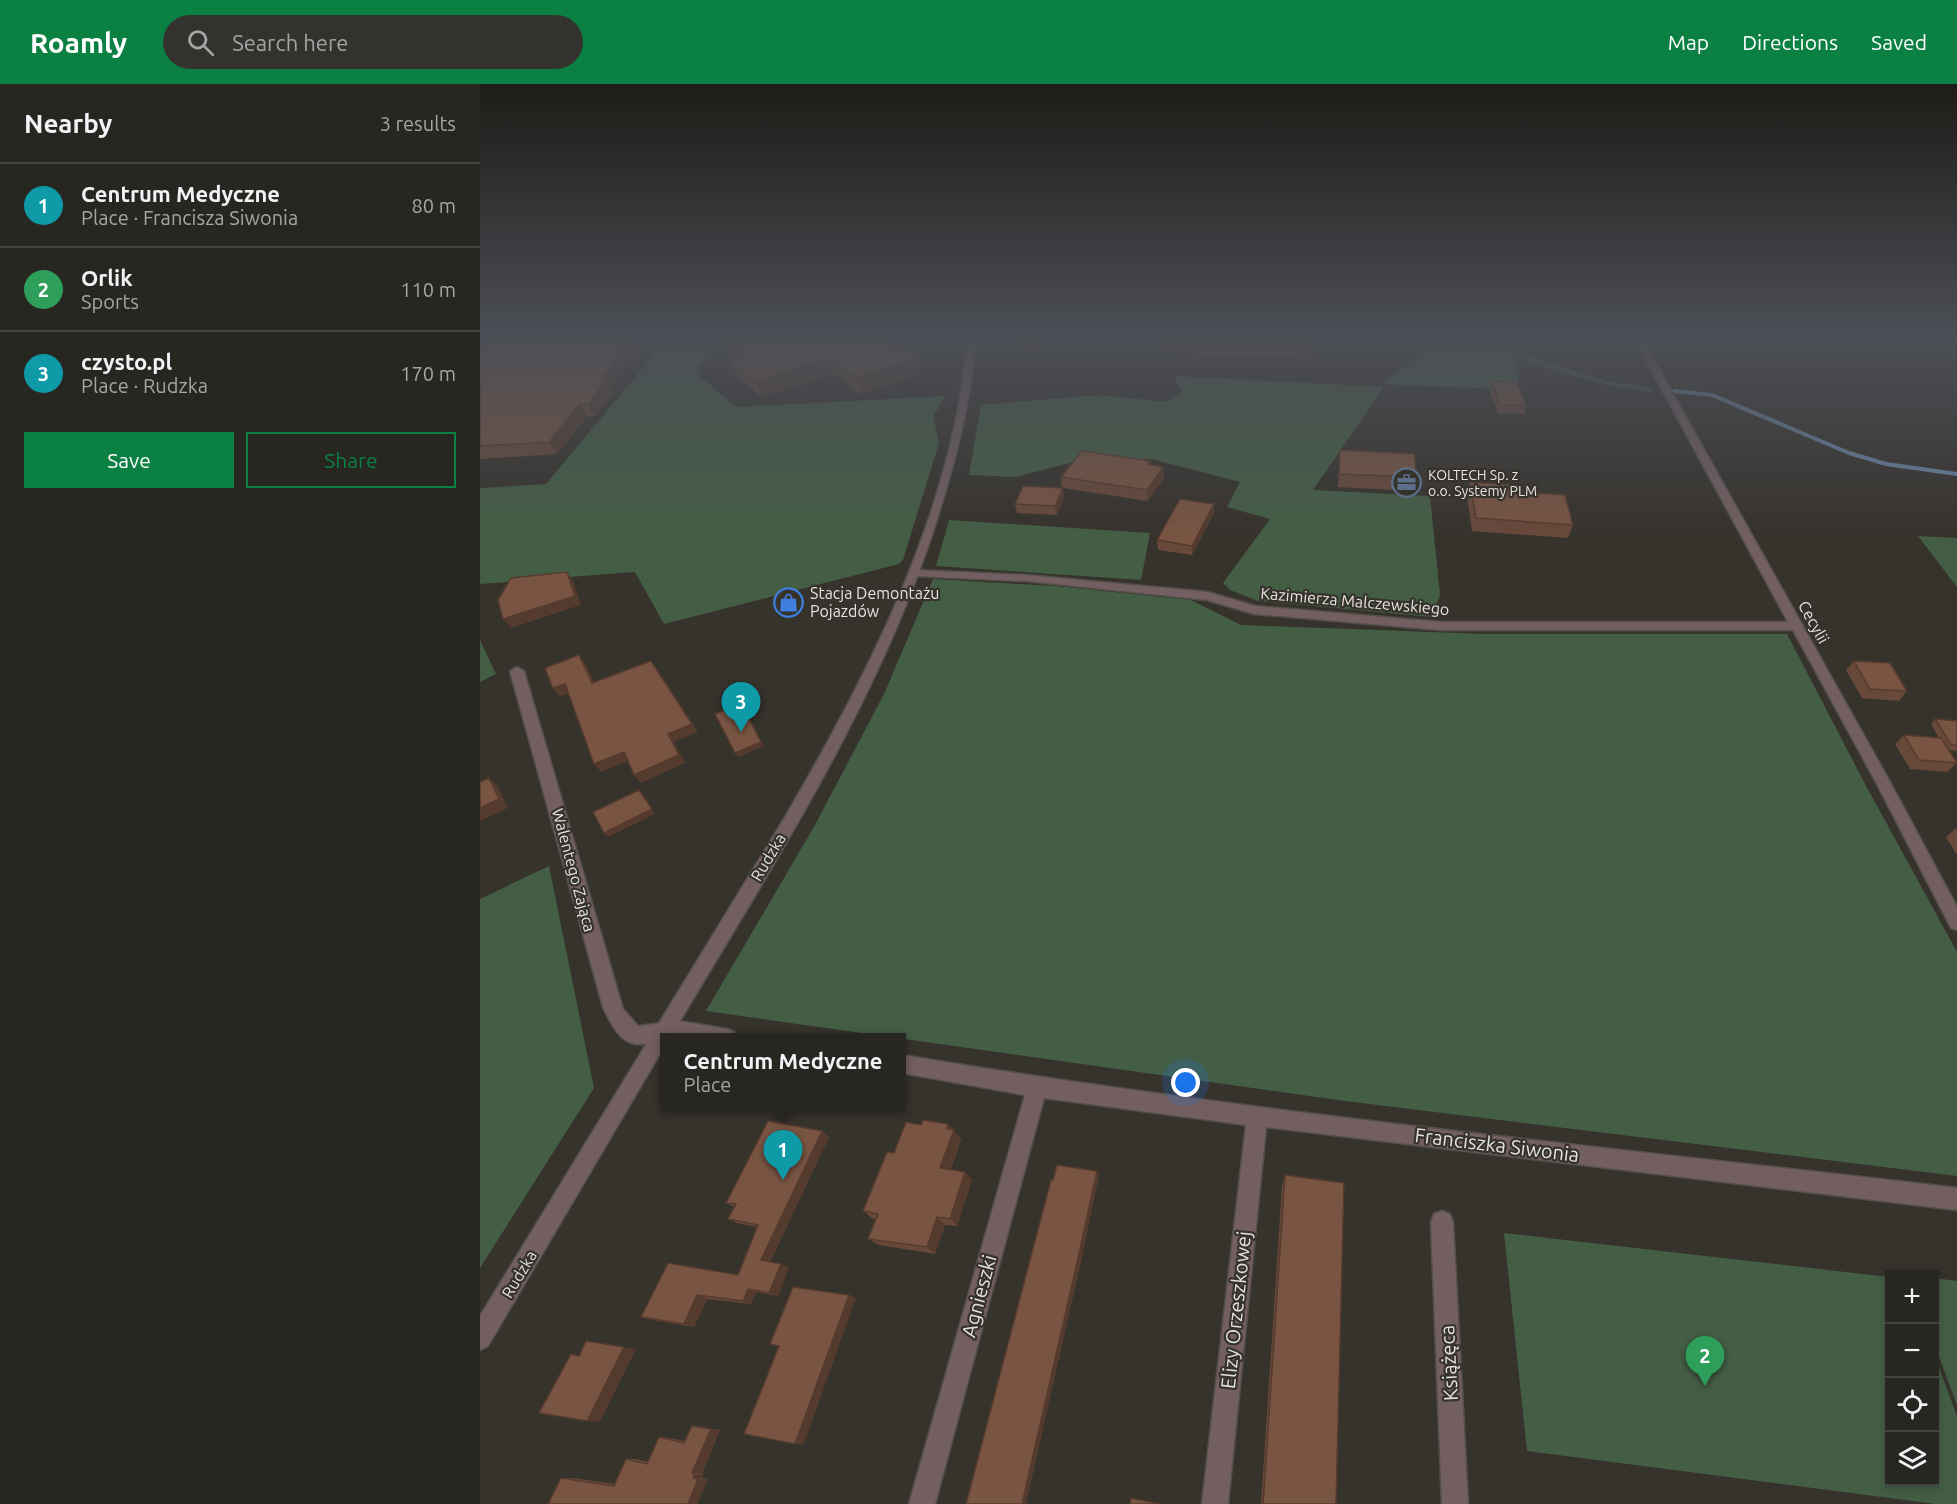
<!DOCTYPE html>
<meta charset="utf-8">
<style>
:root{--surface:#282621;--page:#34322e;--text:#f1f3f6;--muted:#a5a5a5;--line:#44433f;--accent:#0b8043}
body{margin:0;font-family:Ubuntu,sans-serif;background:var(--page);color:var(--text)}
.controls{position:absolute;right:18px;bottom:18px;display:grid;overflow:hidden;border-radius:0px;box-shadow:0 3px 9px #0003}
.controls button{width:54px;height:54px;display:grid;place-items:center;padding:0;border:0;border-bottom:2px solid var(--line);background:var(--surface);color:var(--text);font:30px sans-serif}
.you{position:absolute;left:706px;top:999px;width:21px;height:21px;margin:-15px;border:4px solid #fff;border-radius:50%;background:#1a73e8;box-shadow:0 0 0 9px #1a73e833}
.badge{display:grid;place-items:center;width:39px;height:39px;border-radius:50%;background:var(--accent);color:#fff;font-size:20px;font-weight:700}
.pin{position:absolute;translate:-50% -50px;filter:drop-shadow(0 2px 3px #0008)}
.pin::after{content:'';position:absolute;top:32px;width:21px;height:18px;background:inherit;clip-path:polygon(0 0,100% 0,50% 100%)}
.popup{position:absolute;left:180px;top:949px;width:246px;height:78px;box-sizing:border-box;display:grid;place-content:center;border-radius:0px;background:var(--surface);filter:drop-shadow(0 2px 4px #0005);font-size:20px;white-space:nowrap;color:var(--muted)}
.popup b{font-size:22px;color:var(--text)}
.popup::after{content:'';position:absolute;left:50%;top:100%;margin-left:-12px;border:12px solid transparent;border-top-color:var(--surface)}
.list{margin:0;padding:0;list-style:none}
h2{display:flex;justify-content:space-between;align-items:center;height:78px;margin:0;padding:0 24px;font-size:26px}
h2 small{font-size:20px;font-weight:400;color:var(--muted)}
.list li{display:grid;grid-template-columns:39px 1fr auto;gap:18px;align-items:center;box-sizing:border-box;height:84px;padding:0 24px;border-top:2px solid var(--line)}
.list b{display:block;font-size:22px;white-space:nowrap}
.list p{margin:0;font-size:20px;white-space:nowrap;color:var(--muted)}
.list em{font-size:20px;font-style:normal;color:var(--muted)}
.actions{display:flex;gap:12px;padding:18px 24px}
.actions a{flex:1;padding:14px 0;border:2px solid var(--accent);border-radius:0px;text-align:center;font-size:21px;color:var(--accent)}
.actions .main{background:var(--accent);color:#fff}
.icon{flex:none;width:33px;height:33px;fill:none;stroke:currentColor;stroke-width:2;stroke-linecap:round;stroke-linejoin:round}
.map{position:relative;flex:none;width:1477px;height:1420px;overflow:hidden}
header{display:flex;align-items:center;gap:36px;box-sizing:border-box;height:84px;padding:0 30px;background:var(--accent);color:#fff}
header strong{font-size:28px}
nav{display:flex;gap:33px;margin-inline-start:auto;font-size:21px}
.search{width:420px;height:54px;background:var(--page);display:flex;align-items:center;gap:15px;box-sizing:border-box;padding:0 21px;border-radius:33px;color:var(--muted);font-size:22px}
main{display:flex}
aside{flex:1;background:var(--surface)}
.map>svg:first-child{display:block}
.green{fill:#445e45}
.lines{fill:none;stroke-linecap:round;stroke-linejoin:round}
.stream{stroke:#6a84a3;stroke-width:4}
.minor-casing{stroke:#524e48;stroke-width:3}
.tertiary-casing{stroke:#524e48;stroke-width:3}
.minor{fill:#735f61;fill-rule:evenodd}
.tertiary{fill:#735f61;fill-rule:evenodd}
.wall{fill:#684839}
.shaded-wall{fill:#553b2e}
.building{fill:#795442;stroke:#553b2e;stroke-width:1.5}
.labels{text-anchor:middle;stroke-width:4.5;stroke-linejoin:round;paint-order:stroke}
.far-poi-label{font-size:14px;fill:#e4e2dd;stroke:#36322c;text-anchor:start}
.poi-label{font-size:16px;fill:#e4e2dd;stroke:#36322c;text-anchor:start}
.street-label{font-size:16px;fill:#e4e2dd;stroke:#36322c}
.near-street-label{font-size:20px;fill:#e4e2dd;stroke:#36322c}
</style>
<header>
<strong>Roamly</strong>
<div class="search"><svg class="icon" aria-label="search" viewBox="0 0 24 24"><circle cx="10" cy="10" r="6"/><path d="M15 15l6 6"/></svg>Search here</div>
<nav><a>Map</a><a>Directions</a><a>Saved</a></nav>
</header>
<main>
<aside>
<h2>Nearby<small>3 results</small></h2>
<ul class="list">
<li><span class="badge" style="background:#0f9aa8">1</span><div><b>Centrum Medyczne</b><p>Place · Francisza Siwonia</p></div><em>80 m</em></li>
<li><span class="badge" style="background:#2e9e5b">2</span><div><b>Orlik</b><p>Sports</p></div><em>110 m</em></li>
<li><span class="badge" style="background:#0f9aa8">3</span><div><b>czysto.pl</b><p>Place · Rudzka</p></div><em>170 m</em></li>
</ul>
<div class="actions"><a class="main">Save</a><a>Share</a></div>
</aside>
<div class="map">
<svg width="1477" height="1420" viewBox="0 0 1477 1420">
<rect width="100%" height="100%" fill="#36322c"/>
<path class="green" d="M 186,256 L 239,256 L 215,288 L 256,323 L 466,312 L 453,332 L 459,359 L 423,476 L 419,480 L 184,540 L 155,488 L 0,500 L 0,404 L 66,400 Z
M 960,256 L 1017,256 L 1028,265 L 1124,297 L 1170,303 L 1172,308 C 1124,303 1080,288 1034,274 L 1040,306 L 901,300 Z
M 694,292 L 904,303 L 833,406 L 950,412 L 960,511 L 952,533 L 778,517 L 750,506 L 743,499 L 790,435 L 747,423 L 760,398 L 672,375 L 608,374 L 535,393 L 489,391 L 501,321 L 618,311 L 688,318 L 702,309 Z
M 469,436 L 670,449 L 661,496 L 456,482 Z
M 1438,452 L 1477,454 L 1477,503 Z
M 453,495 L 575,502 L 711,516 L 761,541 L 1004,550 L 1307,550 L 1385,700 L 1477,868 L 1477,1092 L 865,1017 L 226,927 L 335,741 L 404,610 Z
M 0,556 L 16,590 L 0,598 Z
M 69,782 L 114,1004 L 0,1184 L 0,815 Z
M 1024,1149 L 1409,1193 L 1410,1398 L 1454,1398 L 1455,1273 L 1477,1332 L 1477,1420 L 1456,1420 L 1047,1367 Z
M 1454,1194 L 1477,1197 L 1477,1321 L 1455,1262 Z"/>
<g class="lines">
<path class="stream" d="M 1194,307 L 1232,311 L 1369,369 L 1406,380 L 1477,390"/>
<defs>
<path id="minor" d="M 1155,256 L 1163,256 L 1410,698 L 1477,823 L 1477,846 L 1471,844 L 1398,702 L 1313,546 L 961,546 L 774,530 L 727,516 L 546,497 L 434,492 L 428,489 L 434,486 L 546,491 L 728,508 L 775,522 L 961,538 L 1308,538 Z
M 37,583 L 44,587 L 143,925 L 158,942 L 199,937 L 247,945 L 254,948 L 256,954 L 184,954 L 184,957 C 176,958 163,961 155,960 C 138,957 129,936 123,923 L 30,587 Z
M 422,971 C 771,1029 1125,1063 1477,1104 L 1477,1126 L 786,1043 L 748,1420 L 722,1420 L 766,1041 L 564,1014 L 455,1420 L 429,1420 L 545,1011 L 422,989 Z
M 962,1127 L 970,1130 L 973,1138 L 988,1420 L 962,1420 L 951,1138 L 954,1130 Z"/>
<path id="tertiary" d="M 487,256 L 495,256 C 492,311 479,364 463,416 C 406,610 292,781 190,954 L 184,954 L 184,963 L 8,1262 L 0,1266 L 0,1232 L 305,733 C 388,591 475,422 487,256 Z"/>
</defs>
<use href="#minor" class="minor-casing"/>
<use href="#tertiary" class="tertiary-casing"/>
<use href="#minor" class="minor"/>
<use href="#tertiary" class="tertiary"/>
</g>
<path class="wall" d="M 171,256 L 159,270 L 155,270 L 131,303 L 134,308 L 115,332 L 107,332 L 77,370 L 0,375 L 0,263 Z
M 238,256 L 441,256 L 442,259 L 422,265 L 437,274 L 441,290 L 382,310 L 354,290 L 282,313 L 258,294 L 251,278 L 259,275 L 241,262 Z
M 561,256 L 560,266 L 541,266 L 539,258 Z
M 834,256 L 833,275 L 677,268 L 676,260 Z
M 1012,297 L 1046,321 L 1044,330 L 1018,329 L 1009,306 Z
M 860,366 L 937,393 L 934,407 L 858,403 L 859,379 Z
M 670,377 L 670,380 L 683,383 L 684,394 L 668,417 L 583,404 L 584,413 L 577,431 L 537,429 L 535,420 L 582,404 L 581,393 Z
M 990,398 L 1093,441 L 1088,454 L 992,447 L 987,411 Z
M 734,429 L 712,471 L 678,466 L 677,456 Z
M 1374,577 L 1427,607 L 1419,617 L 1382,614 L 1366,586 Z
M 1455,635 L 1477,637 L 1477,667 L 1469,666 L 1477,679 L 1467,688 L 1430,685 L 1415,660 L 1424,651 L 1459,654 L 1451,640 Z
M 1475,745 L 1477,745 L 1477,771 L 1466,753 Z
M 468,1040 L 481,1055 L 471,1085 L 485,1088 L 492,1096 L 477,1142 L 465,1141 L 455,1170 L 399,1161 L 388,1155 L 396,1135 L 393,1135 L 383,1127 L 414,1069 L 441,1041 Z
M 349,1053 L 290,1178 L 309,1183 L 298,1212 L 276,1208 L 271,1220 L 227,1215 L 214,1243 L 172,1236 L 161,1233 L 258,1191 L 277,1143 L 257,1139 L 248,1135 L 254,1123 L 246,1119 Z
M 805,1091 L 856,1420 L 781,1420 L 802,1102 Z
M 212,1342 L 240,1346 L 222,1389 L 224,1390 L 222,1394 L 228,1395 L 217,1420 L 81,1394 L 93,1394 L 135,1400 L 146,1375 L 157,1375 L 168,1378 L 179,1353 L 189,1354 L 205,1357 Z"/>
<path class="shaded-wall" d="M 155,256 L 171,256 L 159,270 L 153,258 Z
M 404,256 L 441,256 L 442,259 L 408,270 Z
M 149,259 L 155,270 L 131,303 L 134,308 L 115,332 L 108,320 L 120,296 Z
M 348,274 L 354,290 L 282,313 L 275,297 Z
M 437,274 L 441,290 L 382,310 L 377,293 Z
M 100,320 L 107,332 L 77,370 L 69,358 Z
M 683,383 L 684,394 L 668,417 L 667,406 Z
M 583,404 L 584,413 L 577,431 L 575,422 Z
M 734,420 L 734,429 L 712,471 L 712,462 Z
M 87,488 L 93,497 L 101,521 L 31,544 L 23,535 Z
M 99,571 L 105,579 L 119,607 L 112,599 Z
M 171,577 L 218,648 L 194,658 L 205,679 L 161,699 L 154,691 Z
M 85,600 L 91,608 L 80,613 L 73,604 Z
M 264,624 L 284,662 L 258,673 L 255,669 Z
M 144,668 L 151,676 L 121,688 L 114,680 Z
M 9,694 L 18,702 L 28,724 L 0,737 L 0,724 Z
M 159,706 L 175,730 L 128,753 L 124,749 Z
M 468,1040 L 481,1055 L 468,1092 L 460,1084 Z
M 342,1047 L 349,1053 L 289,1180 L 281,1176 Z
M 617,1087 L 619,1092 L 602,1174 L 546,1420 L 542,1420 Z
M 485,1088 L 492,1096 L 477,1142 L 470,1135 Z
M 457,1133 L 465,1141 L 455,1170 L 447,1163 Z
M 301,1180 L 309,1183 L 298,1212 L 289,1209 Z
M 268,1205 L 276,1208 L 271,1220 L 263,1217 Z
M 217,1211 L 227,1215 L 214,1243 L 204,1240 Z
M 369,1211 L 376,1214 L 324,1360 L 315,1360 Z
M 144,1263 L 156,1265 L 120,1338 L 107,1337 Z
M 231,1345 L 240,1346 L 222,1389 L 212,1389 Z
M 214,1390 L 224,1390 L 222,1394 L 213,1394 Z
M 218,1395 L 228,1395 L 217,1420 L 208,1420 Z"/>
<path class="building" d="M 8,256 L 155,256 L 153,258 L 149,259 L 120,296 L 127,296 L 108,320 L 100,320 L 69,358 L 0,362 L 0,263 Z
M 246,256 L 405,256 L 437,274 L 377,293 L 348,274 L 275,297 L 251,278 L 269,272 Z
M 540,256 L 559,256 L 559,258 L 539,258 Z
M 678,256 L 834,256 L 834,266 L 676,260 Z
M 1012,297 L 1037,298 L 1046,321 L 1020,321 Z
M 860,366 L 934,370 L 937,393 L 859,390 Z
M 602,367 L 670,377 L 668,380 L 683,383 L 667,406 L 581,393 Z
M 990,398 L 1034,401 L 1035,408 L 1085,411 L 1093,441 L 996,434 Z
M 543,402 L 583,404 L 575,422 L 535,420 Z
M 700,415 L 734,420 L 712,462 L 677,456 Z
M 87,488 L 95,512 L 23,535 L 18,516 L 31,494 Z
M 99,571 L 112,599 L 171,577 L 212,640 L 188,650 L 199,671 L 154,691 L 144,668 L 114,680 L 85,600 L 73,604 L 65,584 Z
M 1374,577 L 1410,579 L 1427,607 L 1390,605 Z
M 261,619 L 281,658 L 255,669 L 235,630 Z
M 1455,635 L 1477,637 L 1477,661 L 1471,661 Z
M 1424,651 L 1461,654 L 1477,679 L 1439,676 Z
M 9,694 L 19,715 L 0,724 L 0,698 Z
M 159,706 L 172,725 L 124,749 L 113,728 Z
M 443,1036 L 468,1040 L 467,1045 L 474,1046 L 460,1084 L 485,1088 L 470,1135 L 457,1133 L 447,1163 L 388,1155 L 398,1130 L 383,1127 L 407,1068 L 414,1069 L 426,1038 L 441,1041 Z
M 288,1037 L 342,1047 L 281,1176 L 301,1180 L 289,1209 L 268,1205 L 263,1217 L 217,1211 L 204,1240 L 161,1233 L 188,1179 L 258,1191 L 278,1141 L 248,1135 L 256,1120 L 246,1119 Z
M 577,1081 L 617,1087 L 599,1170 L 542,1420 L 486,1420 L 571,1096 L 573,1096 Z
M 805,1091 L 864,1099 L 856,1420 L 783,1420 Z
M 313,1203 L 369,1211 L 315,1360 L 264,1350 L 299,1262 L 290,1260 Z
M 106,1257 L 144,1263 L 107,1337 L 59,1329 L 91,1270 L 99,1272 Z
M 212,1342 L 231,1345 L 212,1389 L 214,1390 L 213,1394 L 218,1395 L 208,1420 L 68,1420 L 81,1394 L 134,1402 L 146,1375 L 167,1380 L 179,1353 L 204,1359 Z
M 651,1414 L 680,1420 L 650,1420 Z"/>
<linearGradient id="sky" x2="0" y2="1"><stop stop-color="#1e1c18"/><stop offset="0.56" stop-color="#4c4f56"/><stop offset="1" stop-color="#4c4f56" stop-opacity="0"/></linearGradient>
<rect width="1477" height="454" fill="url(#sky)"/>
<defs>
<symbol id="office-ring" viewBox="-11 -11 22 22"><circle r="9.5" fill="#36322c" stroke="#5c6f8a" stroke-width="1.5"/><path d="M-6-3h4V-5.5h4V-3h4V5H-6ZM-1-4.5V-3h2v-1.5ZM-6 0V1H6V0Z" fill="#5c6f8a"/></symbol>
<symbol id="shop-ring" viewBox="-11 -11 22 22"><circle r="9.5" fill="#36322c" stroke="#3f7fe0" stroke-width="1.5"/><path d="M-5-2.5h2.3a2.7 3.5 0 0 1 5.4 0H5L5.5 6h-11ZM-1.5-2.5h3a1.5 2.3 0 0 0-3 0Z" fill="#3f7fe0"/></symbol>
</defs>
<g fill-rule="evenodd">
<use href="#office-ring" x="910" y="382" width="33" height="33"/>
<use href="#shop-ring" x="292" y="502" width="33" height="33"/>
</g>
<g class="labels">
<g class="far-poi-label">
<text x="948" y="396">KOLTECH Sp. z<tspan x="948" dy="16">o.o. Systemy PLM</tspan></text>
</g>
<g class="poi-label">
<text x="330" y="515">Stacja Demontażu<tspan x="330" dy="18">Pojazdów</tspan></text>
</g>
<g class="street-label">
<text transform="translate(875 517) rotate(5)" y="6">Kazimierza Malczewskiego</text>
<text transform="translate(1334 538) rotate(61)" y="6">Cecylii</text>
<text transform="translate(288 773) rotate(-59)" y="6">Rudzka</text>
<text transform="translate(94 786) rotate(75)" y="6">Walentego Zająca</text>
<text transform="translate(39 1190) rotate(-59)" y="6">Rudzka</text>
</g>
<g class="near-street-label">
<text transform="translate(1017 1061) rotate(7)" y="7">Franciszka Siwonia</text>
<text transform="translate(499 1212) rotate(-75)" y="7">Agnieszki</text>
<text transform="translate(756 1226) rotate(-84)" y="7">Elizy Orzeszkowej</text>
<text transform="translate(969 1279) rotate(-93)" y="7">Książęca</text>
</g>
</g>
</svg>
<div class="controls">
<button>+</button>
<button>−</button>
<button><svg class="icon" aria-label="locate" viewBox="0 0 24 24"><circle cx="12" cy="12" r="6"/><path d="M12 2v4M12 18v4M2 12h4M18 12h4"/></svg></button>
<button><svg class="icon" aria-label="layers" viewBox="0 0 24 24"><path d="M12 4l9 5-9 5-9-5zM3 14l9 5 9-5"/></svg></button>
</div>
<div class="you"></div>
<div class="pin badge" style="left:303px;top:1096px;background:#0f9aa8">1</div>
<div class="popup"><b>Centrum Medyczne</b>Place</div>
<div class="pin badge" style="left:1225px;top:1302px;background:#2e9e5b">2</div>
<div class="pin badge" style="left:261px;top:648px;background:#0f9aa8">3</div>
</div>
</main>
